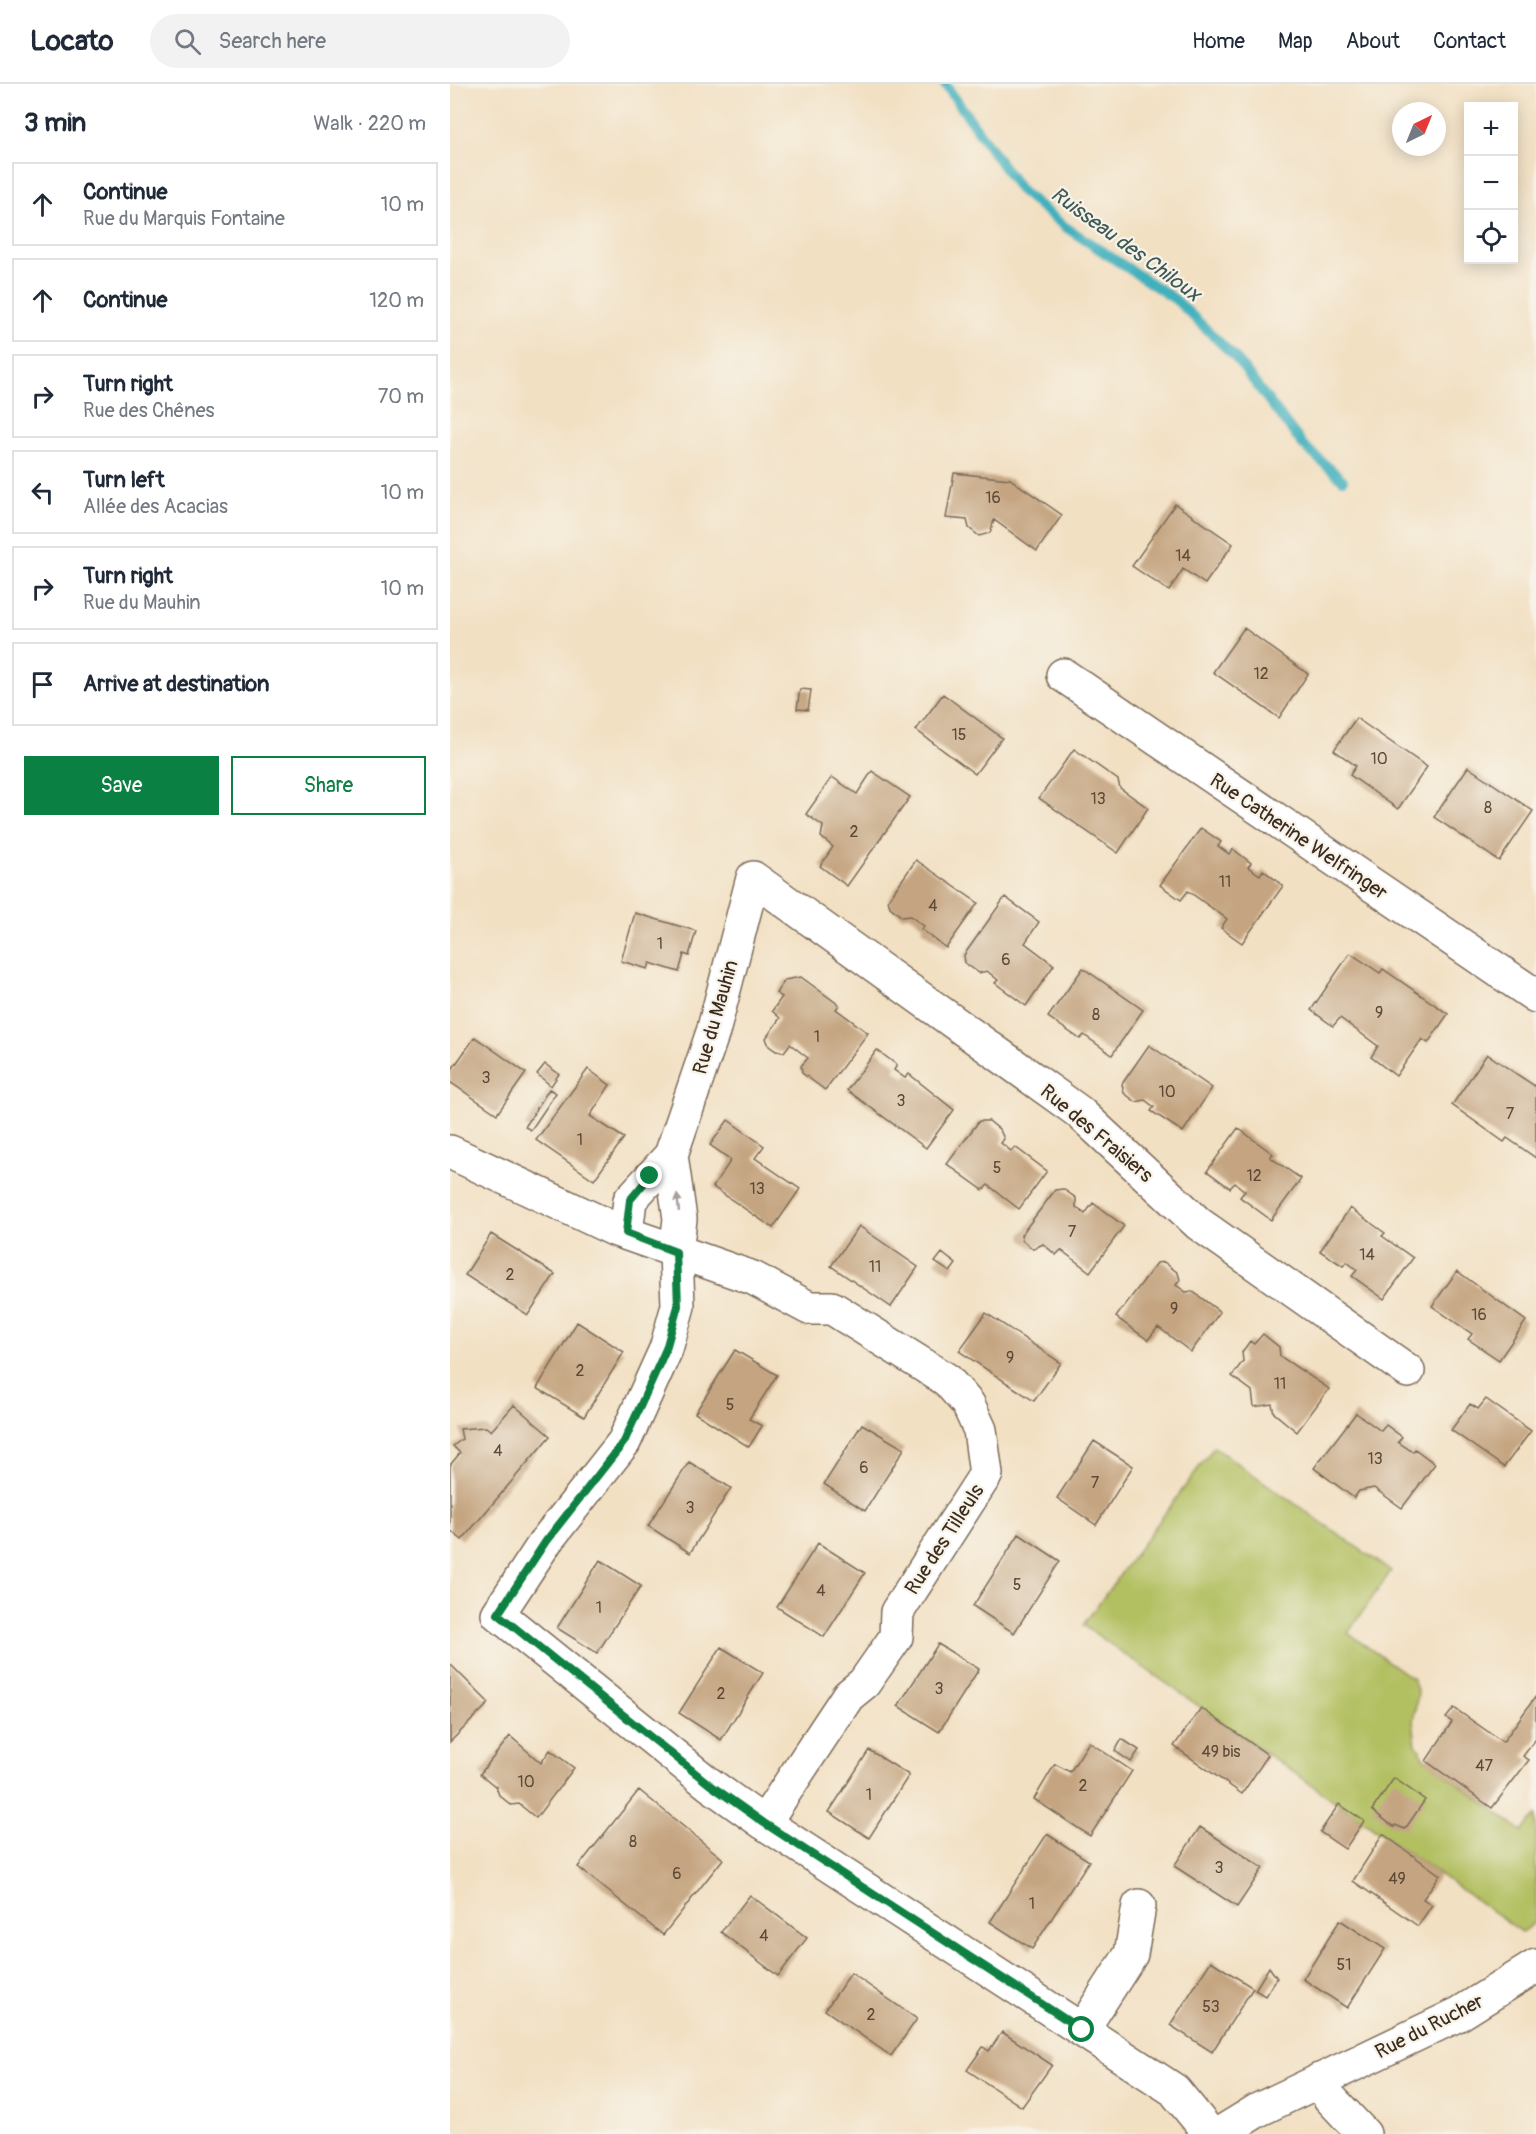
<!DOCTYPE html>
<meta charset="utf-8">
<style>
:root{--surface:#fff;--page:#f2f2f3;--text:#1f2937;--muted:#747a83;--line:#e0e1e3;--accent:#0b8043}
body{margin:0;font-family:Pangolin,sans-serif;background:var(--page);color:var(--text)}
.controls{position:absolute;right:18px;top:18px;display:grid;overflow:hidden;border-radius:0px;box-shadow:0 3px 15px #0003}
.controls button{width:54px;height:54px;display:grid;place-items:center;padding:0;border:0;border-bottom:2px solid var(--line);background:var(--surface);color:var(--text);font:30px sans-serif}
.compass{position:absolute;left:942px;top:18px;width:54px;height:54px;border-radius:50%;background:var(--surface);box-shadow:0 3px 15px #0003;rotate:43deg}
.stop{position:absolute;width:18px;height:18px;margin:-14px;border:4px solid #0b8043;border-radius:50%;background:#fff}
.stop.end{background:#0b8043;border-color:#fff;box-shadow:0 2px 6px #0008}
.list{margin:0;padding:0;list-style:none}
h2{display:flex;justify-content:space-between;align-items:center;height:78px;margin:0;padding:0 24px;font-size:26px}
h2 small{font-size:20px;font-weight:400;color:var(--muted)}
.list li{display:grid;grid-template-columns:39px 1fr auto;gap:18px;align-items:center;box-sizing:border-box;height:84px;margin:0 12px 12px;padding:0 12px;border:2px solid var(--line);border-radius:0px}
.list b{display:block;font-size:22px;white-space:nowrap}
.list p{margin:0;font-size:20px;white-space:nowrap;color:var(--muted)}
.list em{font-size:20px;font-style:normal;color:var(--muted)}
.actions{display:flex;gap:12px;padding:18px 24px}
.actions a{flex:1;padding:14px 0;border:2px solid var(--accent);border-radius:0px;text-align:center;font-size:21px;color:var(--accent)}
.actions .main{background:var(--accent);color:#fff}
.icon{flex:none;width:33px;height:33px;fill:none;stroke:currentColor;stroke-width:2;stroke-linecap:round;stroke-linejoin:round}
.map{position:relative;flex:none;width:1086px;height:2050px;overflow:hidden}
header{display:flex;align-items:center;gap:36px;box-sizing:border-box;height:84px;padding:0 30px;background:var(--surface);border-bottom:2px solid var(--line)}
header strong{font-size:28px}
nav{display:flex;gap:33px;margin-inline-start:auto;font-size:21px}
.search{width:420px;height:54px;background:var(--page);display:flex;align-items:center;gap:15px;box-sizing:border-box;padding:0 21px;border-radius:33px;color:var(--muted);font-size:22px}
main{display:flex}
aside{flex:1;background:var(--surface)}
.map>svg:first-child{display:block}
.green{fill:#b3c062;stroke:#777540;stroke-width:1.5}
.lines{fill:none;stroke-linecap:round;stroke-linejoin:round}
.stream{stroke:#41b0bd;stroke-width:10}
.building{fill:#c5a581}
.minor-casing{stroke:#7b6a58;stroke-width:36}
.minor{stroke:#fff;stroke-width:33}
.oneway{fill:#a79f9a}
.route{stroke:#0b8043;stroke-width:8}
.labels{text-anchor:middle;stroke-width:4.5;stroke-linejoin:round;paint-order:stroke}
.number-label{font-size:16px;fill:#5e4937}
.street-label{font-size:20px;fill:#3b2a1e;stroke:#f7f3e8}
.water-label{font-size:21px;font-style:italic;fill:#3d5956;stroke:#f7f3e8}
</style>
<header>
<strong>Locato</strong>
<div class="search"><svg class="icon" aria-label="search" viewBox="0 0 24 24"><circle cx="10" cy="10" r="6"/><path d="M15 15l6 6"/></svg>Search here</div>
<nav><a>Home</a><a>Map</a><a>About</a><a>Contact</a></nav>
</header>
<main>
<aside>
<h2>3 min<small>Walk · 220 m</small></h2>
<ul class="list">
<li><svg class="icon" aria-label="ahead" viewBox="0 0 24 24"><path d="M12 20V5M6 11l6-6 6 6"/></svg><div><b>Continue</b><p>Rue du Marquis Fontaine</p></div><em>10 m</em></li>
<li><svg class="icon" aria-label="ahead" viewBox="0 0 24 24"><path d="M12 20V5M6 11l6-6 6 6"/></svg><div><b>Continue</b></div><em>120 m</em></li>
<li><svg class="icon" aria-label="right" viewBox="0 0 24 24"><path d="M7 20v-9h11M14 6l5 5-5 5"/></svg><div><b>Turn right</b><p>Rue des Chênes</p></div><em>70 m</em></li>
<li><svg class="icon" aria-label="left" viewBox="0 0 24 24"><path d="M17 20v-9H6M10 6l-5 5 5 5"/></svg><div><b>Turn left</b><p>Allée des Acacias</p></div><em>10 m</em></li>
<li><svg class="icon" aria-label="right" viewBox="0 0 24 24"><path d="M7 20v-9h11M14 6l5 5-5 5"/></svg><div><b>Turn right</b><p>Rue du Mauhin</p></div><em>10 m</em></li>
<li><svg class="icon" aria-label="arrive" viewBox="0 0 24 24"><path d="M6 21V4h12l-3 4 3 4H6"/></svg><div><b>Arrive at destination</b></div></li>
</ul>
<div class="actions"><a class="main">Save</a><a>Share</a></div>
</aside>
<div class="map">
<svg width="1086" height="2050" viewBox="0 0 1086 2050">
<rect width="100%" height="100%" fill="#f7f3e8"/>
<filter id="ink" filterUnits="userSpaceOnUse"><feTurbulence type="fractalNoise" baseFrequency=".0167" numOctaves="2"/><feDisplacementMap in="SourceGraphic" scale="12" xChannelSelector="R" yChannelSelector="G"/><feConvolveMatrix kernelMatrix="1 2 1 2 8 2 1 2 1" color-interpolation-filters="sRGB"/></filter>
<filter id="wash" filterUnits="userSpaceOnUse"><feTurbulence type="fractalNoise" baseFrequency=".008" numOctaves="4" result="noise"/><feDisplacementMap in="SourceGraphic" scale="24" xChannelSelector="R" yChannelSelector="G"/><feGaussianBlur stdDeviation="1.35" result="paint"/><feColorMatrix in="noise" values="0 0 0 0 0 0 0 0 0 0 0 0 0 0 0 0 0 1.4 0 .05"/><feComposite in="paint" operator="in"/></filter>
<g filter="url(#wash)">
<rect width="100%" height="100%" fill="#f2e0c3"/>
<path class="green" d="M 764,1363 L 941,1487 L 898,1549 L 963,1595 L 968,1609 L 963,1637 L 966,1661 L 976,1676 L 1072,1747 L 1086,1731 L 1086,1837 L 1072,1848 L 633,1541 Z"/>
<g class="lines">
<path class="stream" d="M 495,0 L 570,106 L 614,142 L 726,216 L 784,272 L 853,361 L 893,396"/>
</g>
<g id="blocks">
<path class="building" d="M 504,389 L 560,395 L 612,431 L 587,467 L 544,436 L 540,449 L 529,452 L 519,444 L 517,436 L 496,434 Z
M 725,420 L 783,460 L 755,500 L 733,485 L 719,507 L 682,482 Z
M 794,544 L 858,590 L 829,634 L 763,588 Z
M 350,605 L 361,606 L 358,626 L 347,625 Z
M 493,610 L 552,654 L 525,690 L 466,646 Z
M 906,634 L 977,683 L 948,725 L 900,691 L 906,682 L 884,666 Z
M 624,665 L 668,696 L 670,704 L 698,724 L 668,769 L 589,714 Z
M 1018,683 L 1083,727 L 1049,777 L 984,733 Z
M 422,687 L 460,713 L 397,802 L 370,782 L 383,763 L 371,753 L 373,742 L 356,730 L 382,693 L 407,710 Z
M 751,744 L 771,758 L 768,762 L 779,770 L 783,765 L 801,779 L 798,783 L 810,791 L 813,786 L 833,802 L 792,859 L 771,844 L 777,835 L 738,807 L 731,816 L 710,801 Z
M 466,776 L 528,819 L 496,864 L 471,845 L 474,842 L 460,832 L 452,833 L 440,823 L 438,816 Z
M 555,813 L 589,838 L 575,859 L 604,881 L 576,922 L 545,899 L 548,896 L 537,887 L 529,889 L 515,879 L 514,871 Z
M 185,829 L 246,847 L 239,872 L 234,870 L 229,888 L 200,879 L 198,885 L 171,877 Z
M 900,869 L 930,889 L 933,885 L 998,930 L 978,959 L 972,955 L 946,992 L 921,973 L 928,962 L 890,934 L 883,942 L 861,926 Z
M 633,884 L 693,926 L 662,971 L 634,951 L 630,955 L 598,933 Z
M 351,893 L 389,921 L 386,925 L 418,949 L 375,1006 L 352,989 L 351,982 L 358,974 L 340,960 L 334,968 L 326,967 L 319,962 L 316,954 L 330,934 L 322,927 L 332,913 L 326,909 L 335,896 Z
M 25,953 L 76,989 L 47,1030 L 0,998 L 0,988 Z
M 699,961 L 762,1004 L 733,1048 L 701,1027 L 704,1023 L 695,1016 L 686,1018 L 674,1009 L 672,1000 Z
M 427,966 L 447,981 L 444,986 L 455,994 L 459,990 L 504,1026 L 476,1064 L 397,1006 Z
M 1037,970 L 1086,1003 L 1086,1074 L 1057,1054 L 1054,1058 L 1002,1021 Z
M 95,980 L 109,990 L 101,1002 L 87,990 Z
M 138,985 L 160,1001 L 140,1032 L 174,1054 L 144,1096 L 86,1056 Z
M 99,1005 L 106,1009 L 81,1046 L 75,1043 Z
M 278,1036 L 314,1062 L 305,1074 L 350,1105 L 323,1144 L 263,1103 L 281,1076 L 260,1061 Z
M 529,1037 L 539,1037 L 550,1046 L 554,1055 L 551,1059 L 561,1067 L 565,1063 L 597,1087 L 569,1125 L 538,1101 L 533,1106 L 497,1080 Z
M 788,1044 L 823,1070 L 820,1073 L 851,1095 L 821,1136 L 790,1113 L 795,1107 L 785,1099 L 780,1104 L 757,1087 Z
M 613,1105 L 626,1114 L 626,1123 L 635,1130 L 643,1119 L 674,1142 L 640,1188 L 611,1166 L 606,1171 L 593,1160 L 583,1165 L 572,1156 L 571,1151 L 605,1106 Z
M 900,1124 L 935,1149 L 932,1152 L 963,1174 L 934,1215 L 902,1192 L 907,1186 L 897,1178 L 893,1182 L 870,1167 Z
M 409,1142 L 468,1183 L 441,1223 L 381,1182 Z
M 41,1150 L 105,1190 L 78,1231 L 15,1191 Z
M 492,1169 L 506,1180 L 500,1188 L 485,1178 Z
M 714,1178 L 728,1189 L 730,1196 L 726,1201 L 736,1208 L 742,1207 L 770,1228 L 741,1268 L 708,1243 L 698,1256 L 666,1233 L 707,1179 Z
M 1007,1187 L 1076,1237 L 1049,1276 L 1018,1255 L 1022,1250 L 982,1222 Z
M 536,1229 L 611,1279 L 584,1317 L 509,1267 Z
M 127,1238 L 174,1268 L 134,1333 L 87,1304 Z
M 813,1250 L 829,1263 L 830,1272 L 879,1305 L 847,1348 L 824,1329 L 822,1320 L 804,1323 L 802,1307 L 782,1292 L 793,1277 L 792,1268 L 800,1257 L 804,1260 Z
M 285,1266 L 327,1291 L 299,1335 L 312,1342 L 299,1363 L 245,1329 Z
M 1036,1315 L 1081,1347 L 1054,1383 L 1001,1346 L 1020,1320 L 1028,1325 Z
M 64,1321 L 100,1352 L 12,1456 L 0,1446 L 0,1381 L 10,1369 L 3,1362 L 12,1355 L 10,1345 L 36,1343 L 41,1347 Z
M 906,1329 L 931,1347 L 936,1341 L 952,1353 L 948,1358 L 963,1368 L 965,1365 L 985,1380 L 952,1424 L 924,1404 L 909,1407 L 904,1414 L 864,1384 Z
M 412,1340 L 454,1365 L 415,1427 L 374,1400 Z
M 644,1357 L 683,1382 L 646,1441 L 607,1414 Z
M 239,1378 L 281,1404 L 240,1469 L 198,1442 Z
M 569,1450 L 610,1477 L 564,1549 L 523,1522 Z
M 368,1459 L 415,1489 L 374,1553 L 327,1523 Z
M 150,1476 L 191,1502 L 147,1569 L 107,1544 Z
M 488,1560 L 529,1585 L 489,1648 L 448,1622 Z
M 271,1563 L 313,1589 L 271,1656 L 229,1629 Z
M 0,1580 L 39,1619 L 0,1658 Z
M 1086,1612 L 1086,1655 L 1073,1672 L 1079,1676 L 1042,1724 L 976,1677 L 1002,1638 L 996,1634 L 1004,1624 L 1053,1658 Z
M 751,1624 L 818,1671 L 792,1710 L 724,1662 Z
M 60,1652 L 91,1679 L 100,1666 L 124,1684 L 86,1734 L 69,1720 L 61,1721 L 49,1711 L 46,1703 L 30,1690 Z
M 672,1655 L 689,1666 L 681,1678 L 665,1667 Z
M 639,1658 L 682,1687 L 640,1752 L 584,1715 L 605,1680 L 620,1688 Z
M 419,1666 L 459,1691 L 419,1754 L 379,1728 Z
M 944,1694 L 975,1716 L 955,1745 L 945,1741 L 944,1743 L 922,1726 Z
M 189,1706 L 273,1775 L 213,1851 L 128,1783 Z
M 889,1720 L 914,1737 L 895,1765 L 870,1748 Z
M 750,1743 L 813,1784 L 787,1823 L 724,1782 Z
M 597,1750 L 639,1777 L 582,1865 L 540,1838 Z
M 933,1750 L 990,1791 L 973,1815 L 982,1821 L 968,1842 L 903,1797 Z
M 300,1811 L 357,1854 L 328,1892 L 271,1848 Z
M 890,1836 L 935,1865 L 897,1924 L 853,1895 Z
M 761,1877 L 803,1904 L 762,1968 L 720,1941 Z
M 819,1883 L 827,1894 L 815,1912 L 805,1906 Z
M 401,1889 L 467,1935 L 441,1972 L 375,1926 Z
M 552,1948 L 602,1981 L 572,2023 L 517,1986 L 533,1963 L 539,1967 Z"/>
</g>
</g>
<g filter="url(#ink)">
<use href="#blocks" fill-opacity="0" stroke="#7b6a58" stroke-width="1.5"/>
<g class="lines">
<defs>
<path id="minor" d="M 613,591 L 1086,912
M 0,1068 L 166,1146 L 303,1194 L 359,1224 L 382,1224 L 497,1296 L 518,1320 L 530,1346 L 536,1390 L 447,1528 L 446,1553 L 414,1599 L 398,1612 L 314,1739
M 221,1071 L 230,1135 L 226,1168 L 228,1222 L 216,1265 L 174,1358 L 96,1457 L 48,1530 L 259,1700 L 314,1739 L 724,2006 L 760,2050
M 176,1149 L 180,1116 L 221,1071 L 263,948 L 303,794 L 629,1028 L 749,1140 L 958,1287
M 632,1946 L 681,1870 L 689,1822
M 869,1996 L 880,2014 L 914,2050
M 769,2050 L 808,2026 L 1009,1930 L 1086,1882"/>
</defs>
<use href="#minor" class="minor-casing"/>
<use href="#minor" class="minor"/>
</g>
<defs><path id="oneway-solid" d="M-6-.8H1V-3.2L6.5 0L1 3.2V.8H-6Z" transform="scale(1.5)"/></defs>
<use class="oneway" href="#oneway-solid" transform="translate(228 1119) rotate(-96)"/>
</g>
<g class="lines" filter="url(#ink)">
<path class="route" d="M 200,1092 L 180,1116 L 176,1149 L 226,1168 L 228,1222 L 216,1265 L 174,1358 L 96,1457 L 48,1530 L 259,1700 L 314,1739 L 632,1946"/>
</g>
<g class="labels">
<g class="number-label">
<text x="543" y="419">16</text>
<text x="733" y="477">14</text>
<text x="811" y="595">12</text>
<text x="509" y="656">15</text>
<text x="929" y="680">10</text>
<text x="648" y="720">13</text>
<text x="1038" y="729">8</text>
<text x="404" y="753">2</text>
<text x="775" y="803">11</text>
<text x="483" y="827">4</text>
<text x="210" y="865">1</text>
<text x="556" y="881">6</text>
<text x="929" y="934">9</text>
<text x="646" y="936">8</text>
<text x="367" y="958">1</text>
<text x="36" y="999">3</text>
<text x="717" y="1013">10</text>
<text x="451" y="1022">3</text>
<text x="1060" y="1035">7</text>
<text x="130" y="1061">1</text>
<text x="547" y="1089">5</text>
<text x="804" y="1097">12</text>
<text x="307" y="1110">13</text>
<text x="622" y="1153">7</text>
<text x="917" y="1176">14</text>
<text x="425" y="1188">11</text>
<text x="60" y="1196">2</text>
<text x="724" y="1230">9</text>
<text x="1029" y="1236">16</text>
<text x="560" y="1279">9</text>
<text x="130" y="1292">2</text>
<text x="830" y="1305">11</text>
<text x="280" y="1326">5</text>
<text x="48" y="1372">4</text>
<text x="925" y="1380">13</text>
<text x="414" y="1389">6</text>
<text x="645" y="1404">7</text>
<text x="240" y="1429">3</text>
<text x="567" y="1506">5</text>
<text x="371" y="1512">4</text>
<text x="149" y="1529">1</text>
<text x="489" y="1610">3</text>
<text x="271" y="1615">2</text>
<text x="771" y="1673">49 bis</text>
<text x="1034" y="1687">47</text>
<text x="76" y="1703">10</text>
<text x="633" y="1707">2</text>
<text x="419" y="1716">1</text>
<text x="183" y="1763">8</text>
<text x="769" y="1789">3</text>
<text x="227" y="1795">6</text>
<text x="947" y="1800">49</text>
<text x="582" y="1825">1</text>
<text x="314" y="1857">4</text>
<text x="894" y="1886">51</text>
<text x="761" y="1928">53</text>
<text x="421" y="1936">2</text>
</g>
<g class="street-label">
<text transform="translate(849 752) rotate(34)" y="7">Rue Catherine Welfringer</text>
<text transform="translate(265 933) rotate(-74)" y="7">Rue du Mauhin</text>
<text transform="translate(647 1049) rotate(40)" y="7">Rue des Fraisiers</text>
<text transform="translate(494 1455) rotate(-57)" y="7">Rue des Tilleuls</text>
<text transform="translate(979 1942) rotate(-27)" y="7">Rue du Rucher</text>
</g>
<g class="water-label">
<text transform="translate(676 160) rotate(36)" y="7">Ruisseau des Chiloux</text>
</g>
</g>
</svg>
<div class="controls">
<button>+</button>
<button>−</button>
<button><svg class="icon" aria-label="locate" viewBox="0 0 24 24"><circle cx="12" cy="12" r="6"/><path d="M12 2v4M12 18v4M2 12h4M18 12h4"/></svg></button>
</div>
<svg class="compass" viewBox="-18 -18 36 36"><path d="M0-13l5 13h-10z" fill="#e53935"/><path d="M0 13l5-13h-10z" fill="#747a83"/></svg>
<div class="stop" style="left:632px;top:1946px"></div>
<div class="stop end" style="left:200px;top:1092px"></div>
</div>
</main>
